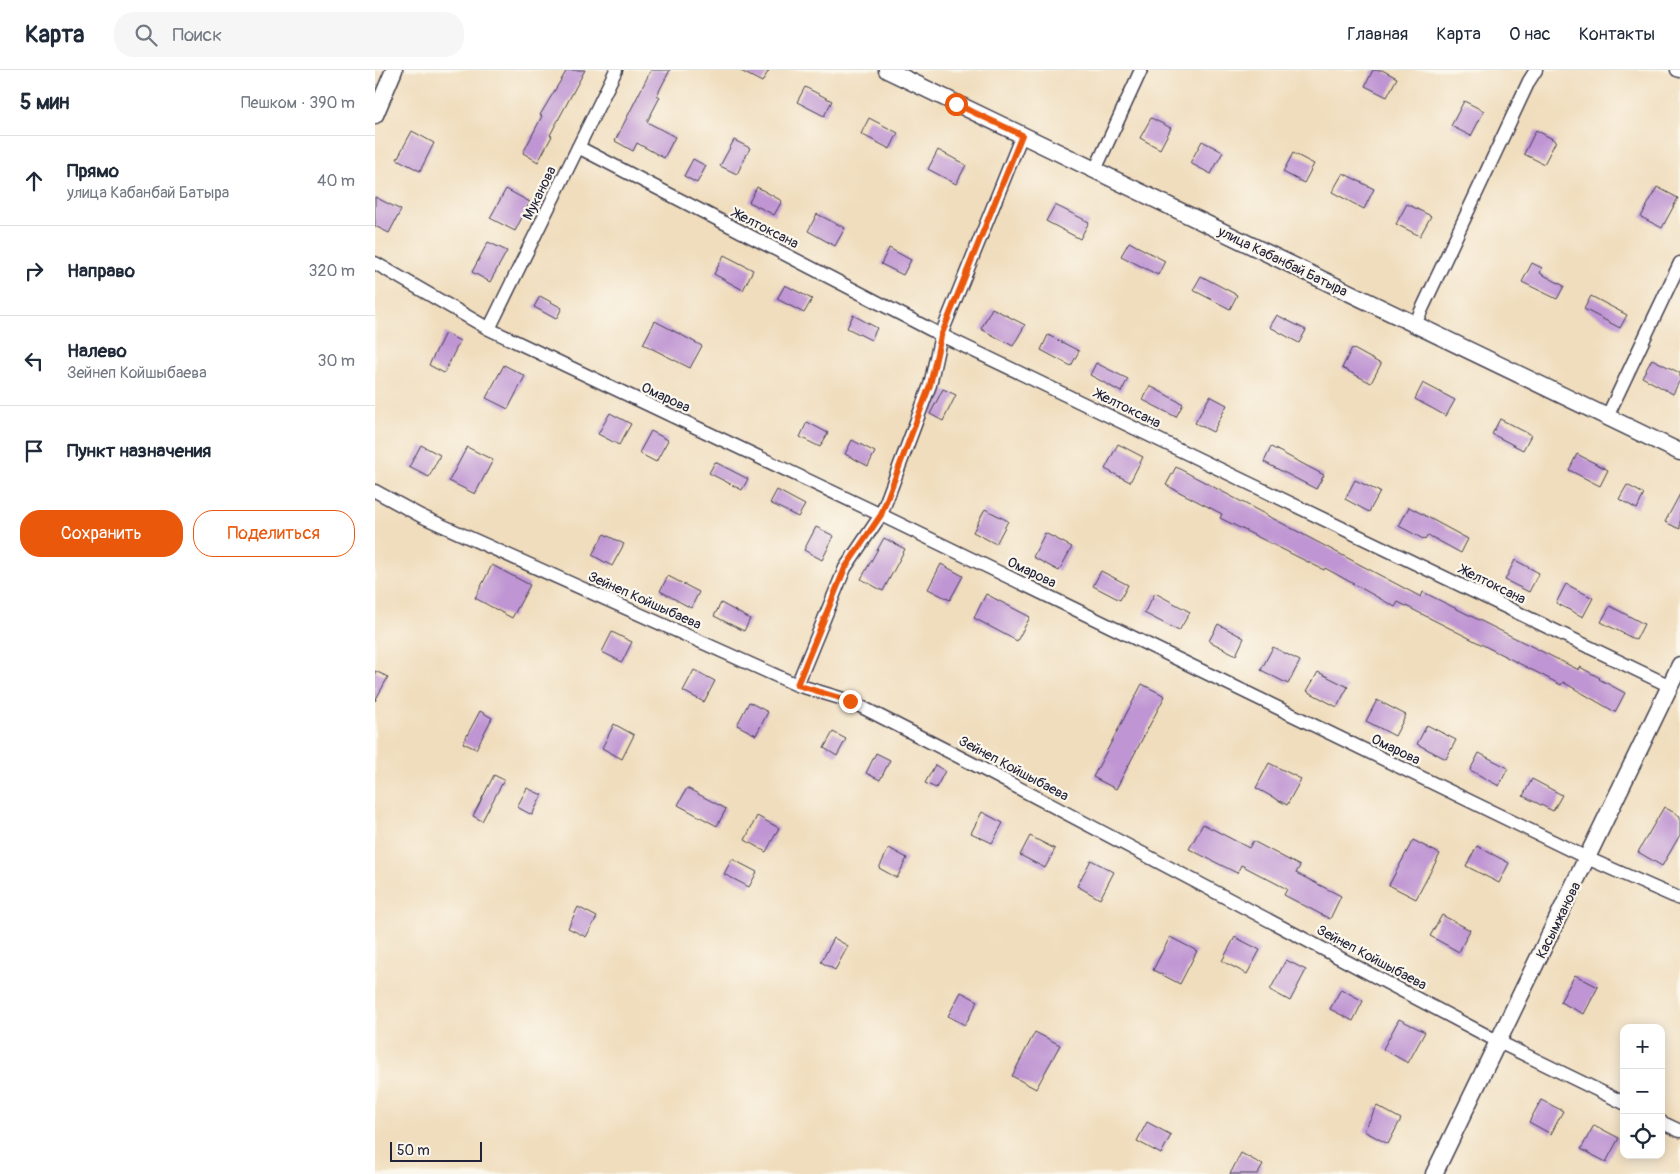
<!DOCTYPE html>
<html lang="ru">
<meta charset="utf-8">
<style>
:root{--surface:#fff;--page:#f6f6f7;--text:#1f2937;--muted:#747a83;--line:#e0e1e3;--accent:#ea580c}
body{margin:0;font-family:Pangolin,sans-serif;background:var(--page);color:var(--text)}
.controls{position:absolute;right:15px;bottom:15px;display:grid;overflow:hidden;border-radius:10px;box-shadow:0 2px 12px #0003}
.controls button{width:45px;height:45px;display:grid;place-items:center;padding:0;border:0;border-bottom:1px solid var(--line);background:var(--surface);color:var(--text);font:25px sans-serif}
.scale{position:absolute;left:15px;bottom:12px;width:92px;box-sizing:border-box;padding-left:5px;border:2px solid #22223b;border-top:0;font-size:14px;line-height:18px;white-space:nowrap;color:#22223b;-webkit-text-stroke:4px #fbf7ec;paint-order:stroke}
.stop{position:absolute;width:15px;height:15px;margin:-11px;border:4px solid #ea580c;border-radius:50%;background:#fff}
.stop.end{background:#ea580c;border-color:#fff;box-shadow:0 1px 5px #0008}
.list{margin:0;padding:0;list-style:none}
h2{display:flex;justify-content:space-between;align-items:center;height:65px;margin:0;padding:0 20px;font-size:21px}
h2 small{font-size:16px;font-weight:400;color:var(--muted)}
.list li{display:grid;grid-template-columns:32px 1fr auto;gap:15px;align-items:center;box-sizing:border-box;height:90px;padding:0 20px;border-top:1px solid var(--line)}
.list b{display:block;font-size:19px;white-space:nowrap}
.list p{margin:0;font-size:16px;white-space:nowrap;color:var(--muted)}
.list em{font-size:16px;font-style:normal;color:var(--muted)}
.actions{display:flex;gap:10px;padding:15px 20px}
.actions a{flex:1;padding:11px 0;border:1px solid var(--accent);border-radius:20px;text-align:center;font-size:18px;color:var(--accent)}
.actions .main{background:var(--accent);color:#fff}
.icon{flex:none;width:28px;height:28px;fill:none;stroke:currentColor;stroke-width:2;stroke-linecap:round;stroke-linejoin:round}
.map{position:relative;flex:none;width:1305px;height:1104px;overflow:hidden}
header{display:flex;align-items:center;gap:30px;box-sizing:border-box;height:70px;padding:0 25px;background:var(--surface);border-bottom:1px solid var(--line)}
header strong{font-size:24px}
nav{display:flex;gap:28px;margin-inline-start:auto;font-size:18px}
.search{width:350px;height:45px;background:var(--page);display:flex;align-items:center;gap:12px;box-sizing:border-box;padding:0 18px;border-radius:20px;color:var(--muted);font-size:19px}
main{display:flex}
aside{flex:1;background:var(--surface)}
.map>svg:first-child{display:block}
.building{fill:#bf95d3}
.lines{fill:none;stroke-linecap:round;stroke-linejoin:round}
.minor-casing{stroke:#413e4e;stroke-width:15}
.tertiary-casing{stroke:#413e4e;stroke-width:19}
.minor{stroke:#fff;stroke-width:12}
.tertiary{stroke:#fff;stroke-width:16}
.route{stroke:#ea580c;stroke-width:6}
.labels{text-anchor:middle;stroke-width:4.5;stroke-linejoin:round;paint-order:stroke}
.street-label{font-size:14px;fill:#22223b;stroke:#fbf7ec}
</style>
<header>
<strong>Карта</strong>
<div class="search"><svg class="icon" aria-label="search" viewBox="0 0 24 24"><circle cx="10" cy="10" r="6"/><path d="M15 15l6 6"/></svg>Поиск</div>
<nav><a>Главная</a><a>Карта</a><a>О нас</a><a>Контакты</a></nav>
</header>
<main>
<aside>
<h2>5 мин<small>Пешком · 390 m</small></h2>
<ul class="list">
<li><svg class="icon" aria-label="ahead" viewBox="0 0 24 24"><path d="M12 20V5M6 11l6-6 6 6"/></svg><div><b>Прямо</b><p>улица Кабанбай Батыра</p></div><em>40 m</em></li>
<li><svg class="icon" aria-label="right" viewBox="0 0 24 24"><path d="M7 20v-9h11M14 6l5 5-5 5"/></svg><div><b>Направо</b></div><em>320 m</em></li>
<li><svg class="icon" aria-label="left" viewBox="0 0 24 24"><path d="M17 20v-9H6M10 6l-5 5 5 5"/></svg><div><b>Налево</b><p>Зейнеп Койшыбаева</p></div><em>30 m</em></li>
<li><svg class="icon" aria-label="arrive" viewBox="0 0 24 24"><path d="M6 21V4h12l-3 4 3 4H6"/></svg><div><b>Пункт назначения</b></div></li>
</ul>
<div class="actions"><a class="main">Сохранить</a><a>Поделиться</a></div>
</aside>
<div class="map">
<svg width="1305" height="1104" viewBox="0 0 1305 1104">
<rect width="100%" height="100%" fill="#fbf7ec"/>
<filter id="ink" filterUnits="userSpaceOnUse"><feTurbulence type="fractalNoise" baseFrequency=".02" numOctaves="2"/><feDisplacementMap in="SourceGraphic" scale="10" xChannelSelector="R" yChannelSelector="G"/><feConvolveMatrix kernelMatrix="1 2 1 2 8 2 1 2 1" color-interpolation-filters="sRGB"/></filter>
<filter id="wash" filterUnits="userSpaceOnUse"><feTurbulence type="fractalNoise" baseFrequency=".0096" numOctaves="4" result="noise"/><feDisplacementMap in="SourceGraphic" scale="20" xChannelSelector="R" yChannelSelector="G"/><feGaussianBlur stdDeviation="1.12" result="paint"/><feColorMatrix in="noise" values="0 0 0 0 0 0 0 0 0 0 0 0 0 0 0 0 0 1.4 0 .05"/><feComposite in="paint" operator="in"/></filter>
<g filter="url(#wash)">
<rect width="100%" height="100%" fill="#f0ddbd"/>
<g id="blocks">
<path class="building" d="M 192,0 L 210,0 L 175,65 L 177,66 L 163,92 L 148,83 L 167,46 L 165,45 Z
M 276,0 L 295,0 L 282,25 L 285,27 L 272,52 L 300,67 L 289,88 L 262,73 L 258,81 L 240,71 Z
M 364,0 L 394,0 L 387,12 Z
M 998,0 L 1007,0 L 1022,8 L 1012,27 L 990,16 Z
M 430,17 L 457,31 L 449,46 L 422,32 Z
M 1089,31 L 1109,41 L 1096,66 L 1076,56 Z
M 494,48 L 523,63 L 515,79 L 486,64 Z
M 776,48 L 796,58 L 785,79 L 765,68 Z
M 1161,60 L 1181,71 L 1169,94 L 1149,84 Z
M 37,61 L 59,73 L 45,101 L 22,89 Z
M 359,70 L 375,78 L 362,104 L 345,96 Z
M 827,71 L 848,82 L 836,104 L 815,93 Z
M 563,80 L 591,95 L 581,114 L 553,99 Z
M 918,83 L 939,94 L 929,113 L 908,102 Z
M 318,89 L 331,96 L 322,113 L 309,106 Z
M 968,103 L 999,119 L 989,139 L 957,122 Z
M 382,117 L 407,131 L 399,145 L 374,132 Z
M 1282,117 L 1303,128 L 1287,158 L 1266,147 Z
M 131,119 L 155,132 L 140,161 L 115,148 Z
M 0,127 L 26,140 L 14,163 L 0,156 Z
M 1032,134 L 1056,146 L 1045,166 L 1021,154 Z
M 680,135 L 714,152 L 705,169 L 671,151 Z
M 442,144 L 470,158 L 460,176 L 433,161 Z
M 113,172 L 132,181 L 115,212 L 97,202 Z
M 754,172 L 790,191 L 783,205 L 746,186 Z
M 514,178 L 536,190 L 528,205 L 506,194 Z
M 349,185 L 378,200 L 368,220 L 339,204 Z
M 1157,193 L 1167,198 L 1165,203 L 1189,216 L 1182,229 L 1147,212 Z
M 826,206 L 862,225 L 855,239 L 818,220 Z
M 410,215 L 437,229 L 429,243 L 402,229 Z
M 165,226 L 187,238 L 181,249 L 159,237 Z
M 1216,226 L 1252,245 L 1245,258 L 1209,239 Z
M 617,238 L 650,255 L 638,276 L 606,259 Z
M 478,245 L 502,258 L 496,270 L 472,258 Z
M 902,245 L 931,260 L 924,273 L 895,257 Z
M 280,251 L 327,276 L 315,298 L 268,274 Z
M 70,263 L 85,271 L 69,303 L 54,295 Z
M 673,265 L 704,281 L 696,296 L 666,280 Z
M 977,278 L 1006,294 L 996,313 L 967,298 Z
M 1277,289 L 1305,303 L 1305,310 L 1298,324 L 1267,307 Z
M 721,293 L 753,309 L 746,322 L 715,305 Z
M 129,295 L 150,306 L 133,339 L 111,328 Z
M 1048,313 L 1080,330 L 1071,346 L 1040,329 Z
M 775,316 L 808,334 L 801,347 L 768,330 Z
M 568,319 L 581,325 L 568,351 L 555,344 Z
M 835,326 L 852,335 L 838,362 L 820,353 Z
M 235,343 L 256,354 L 244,375 L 223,364 Z
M 1125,349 L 1156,365 L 1148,380 L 1117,364 Z
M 432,352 L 453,363 L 445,377 L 425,367 Z
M 276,361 L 293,370 L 281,392 L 264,383 Z
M 477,370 L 500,382 L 493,396 L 470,384 Z
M 743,374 L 768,387 L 755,412 L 730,399 Z
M 46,375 L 65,385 L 54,407 L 34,397 Z
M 92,377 L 118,390 L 100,424 L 74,411 Z
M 896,377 L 949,405 L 941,419 L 889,392 Z
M 1202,384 L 1233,400 L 1225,416 L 1194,400 Z
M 340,392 L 373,409 L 367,420 L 334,403 Z
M 801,397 L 1046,527 L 1048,522 L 1204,600 L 1205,597 L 1225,608 L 1224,609 L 1250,623 L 1240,642 L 1188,612 L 1186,615 L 1161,602 L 1023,532 L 1020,537 L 950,498 L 949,500 L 845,448 L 847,444 L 791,415 Z
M 980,410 L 1005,422 L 994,442 L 970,429 Z
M 1252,415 L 1269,424 L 1262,439 L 1244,429 Z
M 402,420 L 430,435 L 423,447 L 395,433 Z
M 1305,424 L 1305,459 L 1290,452 Z
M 1034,437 L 1093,469 L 1086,483 L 1053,465 L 1050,470 L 1024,456 Z
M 610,439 L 633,451 L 621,474 L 598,462 Z
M 441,457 L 459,466 L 447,490 L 429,480 Z
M 670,463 L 697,477 L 684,501 L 658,487 Z
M 229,464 L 249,474 L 237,496 L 217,485 Z
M 509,468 L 530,479 L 508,521 L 486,509 Z
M 1140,490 L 1164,503 L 1154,522 L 1130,510 Z
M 566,494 L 588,506 L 575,530 L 553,519 Z
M 117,495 L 155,515 L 137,548 L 100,528 Z
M 726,501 L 753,515 L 745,530 L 718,516 Z
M 293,506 L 324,522 L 316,538 L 285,521 Z
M 1191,514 L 1218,528 L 1208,547 L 1181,533 Z
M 780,523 L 815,542 L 804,561 L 769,543 Z
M 611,524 L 655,547 L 642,571 L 599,548 Z
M 346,533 L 375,549 L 369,561 L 339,546 Z
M 1235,536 L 1269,554 L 1261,570 L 1226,552 Z
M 843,554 L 869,568 L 861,585 L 834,571 Z
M 237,562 L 257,572 L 247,592 L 227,582 Z
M 898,577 L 925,591 L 913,614 L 886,600 Z
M 319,600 L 340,611 L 329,632 L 308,621 Z
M 0,601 L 13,607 L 0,631 Z
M 943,602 L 973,617 L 962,637 L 932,621 Z
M 767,614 L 790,626 L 741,719 L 718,707 Z
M 1002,630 L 1031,645 L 1020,666 L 991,651 Z
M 374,632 L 393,642 L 381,665 L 362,655 Z
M 105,641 L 117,648 L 101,679 L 88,673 Z
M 239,654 L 259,665 L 247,689 L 227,678 Z
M 1052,655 L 1081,670 L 1071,689 L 1042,674 Z
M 458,662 L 471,669 L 462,686 L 449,678 Z
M 501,683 L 515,690 L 505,710 L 491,703 Z
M 1104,683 L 1133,698 L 1124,716 L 1095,700 Z
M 894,693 L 926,709 L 912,735 L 881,718 Z
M 560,695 L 570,701 L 561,718 L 550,713 Z
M 119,705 L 129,710 L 107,751 L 98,746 Z
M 1157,709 L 1187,725 L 1178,741 L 1148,726 Z
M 152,718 L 167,725 L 157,745 L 142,737 Z
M 312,718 L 351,739 L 342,756 L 303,735 Z
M 1289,737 L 1305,746 L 1305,765 L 1287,796 L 1263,782 Z
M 607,742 L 628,753 L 617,773 L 596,763 Z
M 382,746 L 404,758 L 391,782 L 370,770 Z
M 828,754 L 874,778 L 878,771 L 925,796 L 921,803 L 966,826 L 955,849 L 909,825 L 912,819 L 866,795 L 862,803 L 814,779 Z
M 655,766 L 680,779 L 670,798 L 645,785 Z
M 1038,770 L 1065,784 L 1041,829 L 1014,815 Z
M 1102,776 L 1134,793 L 1124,813 L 1091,796 Z
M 514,778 L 532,788 L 522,808 L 504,798 Z
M 357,789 L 382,802 L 374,817 L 349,804 Z
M 716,790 L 739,802 L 725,829 L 702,816 Z
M 203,837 L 222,847 L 211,867 L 193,858 Z
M 1067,845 L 1095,860 L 1084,882 L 1055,866 Z
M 795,867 L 822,881 L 805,914 L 778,900 Z
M 860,867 L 885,880 L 872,904 L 847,891 Z
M 459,868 L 473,876 L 460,900 L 446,892 Z
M 911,890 L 931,900 L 915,931 L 895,920 Z
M 1200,905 L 1223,917 L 1209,944 L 1185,932 Z
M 966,919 L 988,931 L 978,951 L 955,939 Z
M 586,922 L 603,931 L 590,955 L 573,946 Z
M 1024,949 L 1050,962 L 1033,993 L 1008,979 Z
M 660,962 L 685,975 L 661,1019 L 637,1006 Z
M 1166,1030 L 1188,1041 L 1176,1064 L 1154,1052 Z
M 1002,1036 L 1026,1049 L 1013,1074 L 989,1061 Z
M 772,1052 L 796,1065 L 786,1084 L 762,1071 Z
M 1219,1055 L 1244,1068 L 1231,1092 L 1206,1079 Z
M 866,1083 L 888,1095 L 883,1104 L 855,1104 Z"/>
</g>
</g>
<g filter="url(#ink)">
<use href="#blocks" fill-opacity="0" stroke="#413e4e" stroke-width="1"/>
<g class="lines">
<defs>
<path id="minor" d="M 1302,0 L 1305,1
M 203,77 L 566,265 L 1295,616
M 720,100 L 766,0
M 0,193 L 114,259 L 506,445 L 1212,788 L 1305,829
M 1040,254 L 1154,11 L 1161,0
M 114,259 L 241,0
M 1232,347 L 1305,193
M 0,421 L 46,446 L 422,615 L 475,631 L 604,697 L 1124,972 L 1249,1033
M 422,615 L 470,498 L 506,445 L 555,315 L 566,265 L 647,65
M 1286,1052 L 1305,1061"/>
<path id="tertiary" d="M 512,0 L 1305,382
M 0,45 L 19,0
M 1059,1104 L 1305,595"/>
</defs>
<use href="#minor" class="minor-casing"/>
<use href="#tertiary" class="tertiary-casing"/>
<use href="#minor" class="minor"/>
<use href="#tertiary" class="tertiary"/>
</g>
</g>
<g class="lines" filter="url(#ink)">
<path class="route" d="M 475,631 L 422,615 L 470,498 L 506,445 L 555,315 L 566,266 L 647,65 L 581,34"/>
</g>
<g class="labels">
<g class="street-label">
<text transform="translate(164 123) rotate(-64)" y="5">Муканова</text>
<text transform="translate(391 158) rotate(27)" y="5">Желтоксана</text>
<text transform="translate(908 191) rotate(26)" y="5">улица Кабанбай Батыра</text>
<text transform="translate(291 327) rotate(25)" y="5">Омарова</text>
<text transform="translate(753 338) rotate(26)" y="5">Желтоксана</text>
<text transform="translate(657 502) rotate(26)" y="5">Омарова</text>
<text transform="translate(1118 514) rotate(26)" y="5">Желтоксана</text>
<text transform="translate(270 530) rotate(24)" y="5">Зейнеп Койшыбаева</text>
<text transform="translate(1021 679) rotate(26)" y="5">Омарова</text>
<text transform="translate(639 698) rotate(28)" y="5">Зейнеп Койшыбаева</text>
<text transform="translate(1183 850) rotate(-64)" y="5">Касымжанова</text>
<text transform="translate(997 887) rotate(28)" y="5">Зейнеп Койшыбаева</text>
</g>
</g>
</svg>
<div class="controls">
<button>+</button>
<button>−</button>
<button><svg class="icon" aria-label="locate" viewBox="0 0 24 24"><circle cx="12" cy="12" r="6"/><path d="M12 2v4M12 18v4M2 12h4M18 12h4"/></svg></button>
</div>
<div class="scale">50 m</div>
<div class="stop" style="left:581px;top:34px"></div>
<div class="stop end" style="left:475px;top:631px"></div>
</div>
</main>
